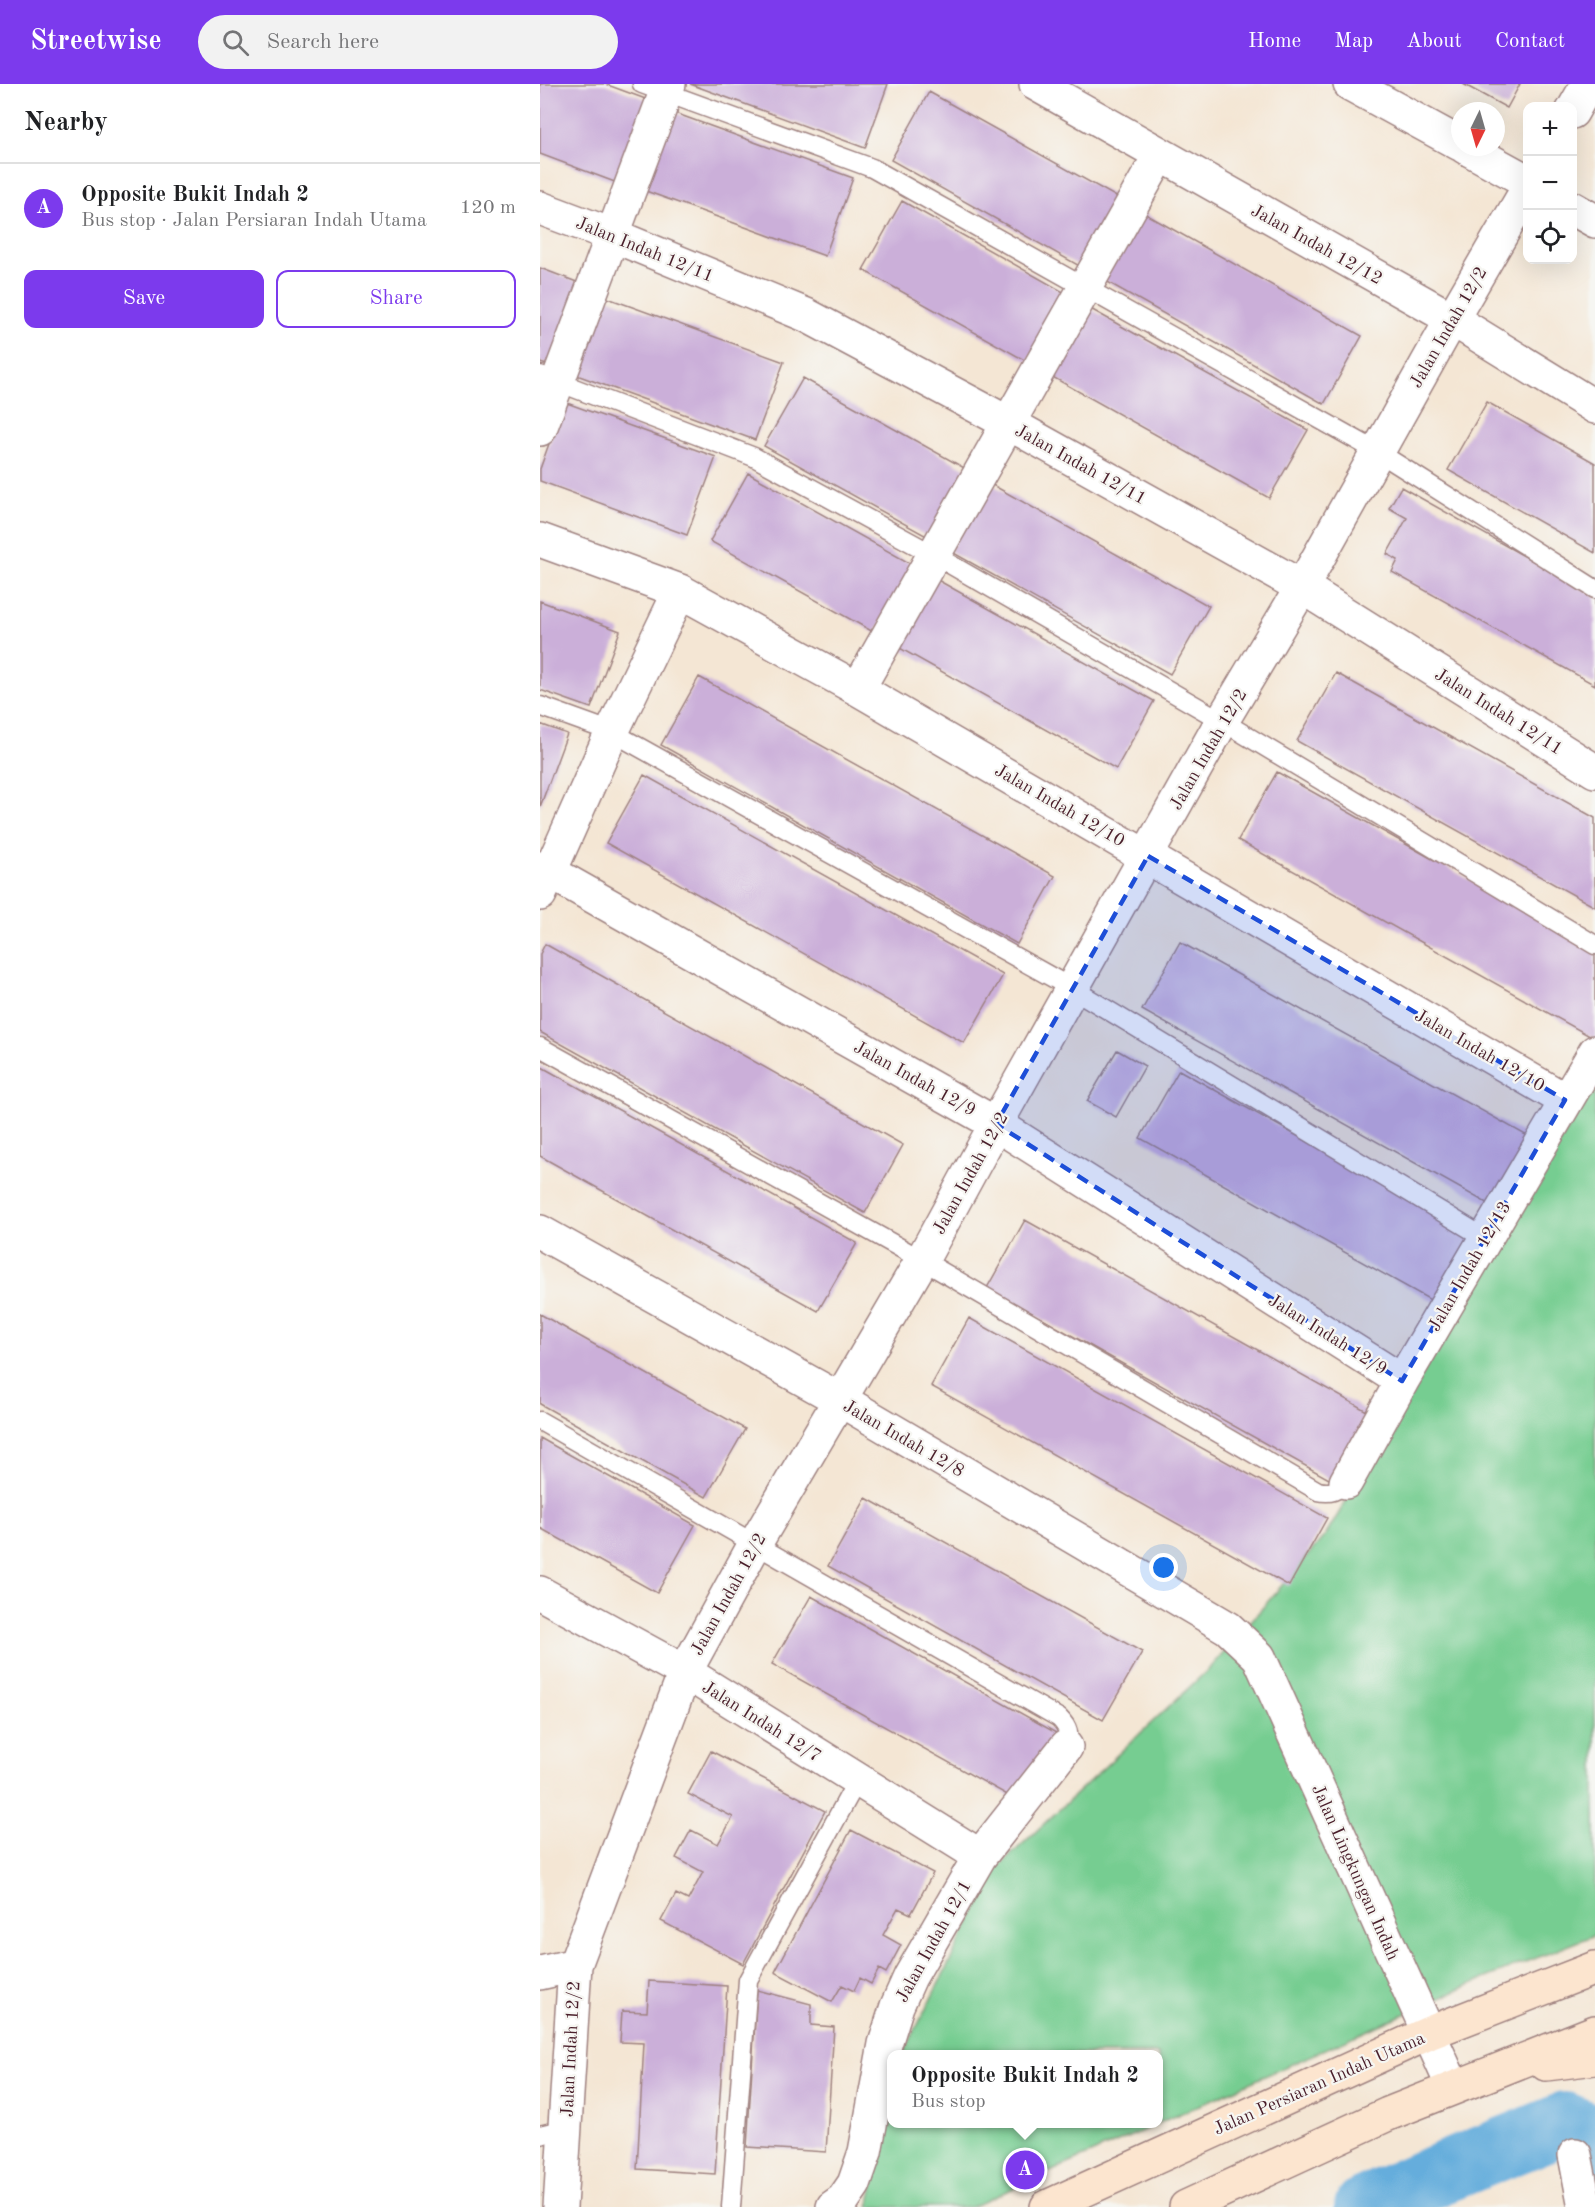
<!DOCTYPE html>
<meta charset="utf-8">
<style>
:root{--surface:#fff;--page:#f2f2f2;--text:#202124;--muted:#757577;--line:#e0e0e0;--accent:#7c3aed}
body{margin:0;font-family:"Old Standard TT",serif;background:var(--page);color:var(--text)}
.controls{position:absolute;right:18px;top:18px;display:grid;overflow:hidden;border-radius:12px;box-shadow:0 6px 24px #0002}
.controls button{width:54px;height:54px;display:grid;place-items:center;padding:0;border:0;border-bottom:2px solid var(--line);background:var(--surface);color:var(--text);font:30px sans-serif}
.compass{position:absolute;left:911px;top:18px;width:54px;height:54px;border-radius:50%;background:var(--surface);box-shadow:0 6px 24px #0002;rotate:185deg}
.you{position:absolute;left:624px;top:1484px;width:21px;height:21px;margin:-15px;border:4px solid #fff;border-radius:50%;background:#1a73e8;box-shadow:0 0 0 9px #1a73e833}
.badge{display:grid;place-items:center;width:39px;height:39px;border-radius:50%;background:var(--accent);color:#fff;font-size:20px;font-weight:700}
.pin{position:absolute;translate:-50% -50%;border:3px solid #fff;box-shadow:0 2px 6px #0006}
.popup{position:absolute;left:347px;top:1966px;width:276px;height:78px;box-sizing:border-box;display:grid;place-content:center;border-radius:12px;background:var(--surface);filter:drop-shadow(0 2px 4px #0005);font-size:20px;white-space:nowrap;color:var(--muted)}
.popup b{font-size:22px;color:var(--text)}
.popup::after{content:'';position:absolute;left:50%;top:100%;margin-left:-12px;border:12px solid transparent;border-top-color:var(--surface)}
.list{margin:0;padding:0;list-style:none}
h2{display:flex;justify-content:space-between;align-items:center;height:78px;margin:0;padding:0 24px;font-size:26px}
h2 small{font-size:20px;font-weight:400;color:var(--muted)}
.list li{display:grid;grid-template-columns:39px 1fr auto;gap:18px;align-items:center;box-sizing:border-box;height:90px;padding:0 24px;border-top:2px solid var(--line)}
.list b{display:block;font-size:22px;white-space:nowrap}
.list p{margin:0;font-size:20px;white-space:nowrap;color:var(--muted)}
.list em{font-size:20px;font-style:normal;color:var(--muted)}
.actions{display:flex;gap:12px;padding:18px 24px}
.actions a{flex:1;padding:14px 0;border:2px solid var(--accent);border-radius:12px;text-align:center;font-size:21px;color:var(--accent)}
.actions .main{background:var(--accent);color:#fff}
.icon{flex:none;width:33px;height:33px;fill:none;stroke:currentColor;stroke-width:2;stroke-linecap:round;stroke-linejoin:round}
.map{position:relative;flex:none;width:1055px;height:2123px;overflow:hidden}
header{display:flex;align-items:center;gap:36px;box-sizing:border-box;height:84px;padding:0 30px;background:var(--accent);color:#fff}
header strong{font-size:28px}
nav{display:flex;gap:33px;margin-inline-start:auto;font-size:21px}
.search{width:420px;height:54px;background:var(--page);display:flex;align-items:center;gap:15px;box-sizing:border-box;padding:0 21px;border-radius:33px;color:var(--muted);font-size:22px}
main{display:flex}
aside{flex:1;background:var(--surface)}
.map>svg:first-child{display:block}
.green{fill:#76cd91;stroke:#60765e;stroke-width:1.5}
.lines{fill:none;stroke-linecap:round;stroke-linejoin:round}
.river{stroke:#65addc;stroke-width:62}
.building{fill:#cbafd9}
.lane-casing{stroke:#9f8280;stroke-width:21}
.street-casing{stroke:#9f8280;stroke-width:36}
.secondary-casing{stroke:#9f8280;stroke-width:36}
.lane{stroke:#fff;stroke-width:18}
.street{stroke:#fff;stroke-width:33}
.secondary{stroke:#fce5cf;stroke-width:33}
.marked{fill:#1d4ed8;fill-opacity:0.2;stroke:#1d4ed8;stroke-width:4.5;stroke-dasharray:12 8;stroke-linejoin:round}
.labels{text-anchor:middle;stroke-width:4.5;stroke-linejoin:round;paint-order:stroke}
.street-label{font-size:18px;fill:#4a1f2b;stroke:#f6f6f2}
</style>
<header>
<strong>Streetwise</strong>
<div class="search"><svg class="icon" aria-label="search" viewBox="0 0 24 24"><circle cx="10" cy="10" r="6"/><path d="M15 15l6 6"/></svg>Search here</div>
<nav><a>Home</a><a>Map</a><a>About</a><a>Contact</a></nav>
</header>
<main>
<aside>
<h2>Nearby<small></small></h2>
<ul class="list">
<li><span class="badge">A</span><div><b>Opposite Bukit Indah 2</b><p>Bus stop · Jalan Persiaran Indah Utama</p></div><em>120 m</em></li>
</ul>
<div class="actions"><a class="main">Save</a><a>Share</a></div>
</aside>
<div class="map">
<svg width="1055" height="2123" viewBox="0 0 1055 2123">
<rect width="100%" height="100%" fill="#f6f6f2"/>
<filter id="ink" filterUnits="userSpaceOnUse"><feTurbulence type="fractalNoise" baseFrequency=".0167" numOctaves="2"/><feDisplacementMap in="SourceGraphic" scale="12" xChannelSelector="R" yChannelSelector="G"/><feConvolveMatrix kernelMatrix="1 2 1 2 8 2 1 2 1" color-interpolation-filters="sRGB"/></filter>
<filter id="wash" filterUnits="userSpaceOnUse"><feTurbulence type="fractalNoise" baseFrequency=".008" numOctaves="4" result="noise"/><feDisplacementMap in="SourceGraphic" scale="24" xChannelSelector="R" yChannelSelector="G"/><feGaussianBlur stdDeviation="1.35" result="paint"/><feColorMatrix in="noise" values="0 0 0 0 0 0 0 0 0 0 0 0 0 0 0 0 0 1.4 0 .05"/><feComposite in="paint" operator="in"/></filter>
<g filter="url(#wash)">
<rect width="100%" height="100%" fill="#f4e6d4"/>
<path class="green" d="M 1055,999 L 1055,1851 L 941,1896 L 619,2039 L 618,1970 L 363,1970 L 457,1784 L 674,1580 L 787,1449 Z
M 351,2022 L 352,2040 L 618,2040 L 431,2123 L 329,2123 Z"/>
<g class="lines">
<path class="river" d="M 825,2123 L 883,2097 L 1025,2039 L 1045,2048 L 1055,2064"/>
</g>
<g id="blocks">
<path class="building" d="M 0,0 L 65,0 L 111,17 L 80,100 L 0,70 Z
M 150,0 L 348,0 L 325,64 Z
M 923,0 L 980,0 L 967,24 Z
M 389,8 L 582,116 L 543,184 L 351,76 Z
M 132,28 L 313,94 L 285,172 L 103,106 Z
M 362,117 L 527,210 L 488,278 L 323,186 Z
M 602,128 L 822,252 L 784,320 L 564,196 Z
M 0,184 L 42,200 L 11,282 L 0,279 Z
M 62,212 L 244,278 L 215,356 L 34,290 Z
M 547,223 L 768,346 L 729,414 L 509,291 Z
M 263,294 L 428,386 L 390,454 L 224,362 Z
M 24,318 L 176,373 L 147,451 L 0,397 L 0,385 Z
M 947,318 L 1055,379 L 1055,469 L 908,386 Z
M 208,389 L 373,481 L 335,549 L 170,457 Z
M 449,399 L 669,522 L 630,590 L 410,467 Z
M 861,403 L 1055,512 L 1055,601 L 852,488 L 858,476 L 847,470 L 867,434 L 849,424 Z
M 394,494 L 614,617 L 576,685 L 356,562 Z
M 0,517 L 80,547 L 51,624 L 0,606 Z
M 796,589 L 1055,734 L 1055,823 L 757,657 Z
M 159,593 L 515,792 L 477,860 L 121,661 Z
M 0,640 L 27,650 L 0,723 Z
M 737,688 L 1055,866 L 1055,955 L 698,756 Z
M 104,691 L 463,891 L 424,959 L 66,759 Z
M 640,858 L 998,1058 L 959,1126 L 602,926 Z
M 5,860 L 363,1061 L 325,1129 L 0,948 L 0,870 Z
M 577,966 L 605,982 L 576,1033 L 547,1017 Z
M 0,982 L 317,1159 L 278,1227 L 0,1072 Z
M 639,986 L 942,1155 L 903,1223 L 600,1054 Z
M 485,1136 L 843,1336 L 805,1404 L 447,1204 Z
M 0,1230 L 205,1345 L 166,1413 L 0,1320 Z
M 429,1234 L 787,1434 L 749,1502 L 391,1302 Z
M 0,1354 L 155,1441 L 117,1509 L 0,1444 Z
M 326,1414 L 602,1568 L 563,1636 L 288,1482 Z
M 271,1512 L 518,1650 L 480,1718 L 232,1580 Z
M 171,1667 L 285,1727 L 203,1880 L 121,1837 L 136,1810 L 148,1816 L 163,1788 L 136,1774 L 151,1746 L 178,1760 L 193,1733 L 148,1710 Z
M 311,1746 L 393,1789 L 371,1830 L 358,1824 L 343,1851 L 361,1861 L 346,1889 L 339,1885 L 331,1900 L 320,1894 L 314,1907 L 302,1901 L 292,1918 L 235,1888 Z
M 109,1897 L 187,1902 L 175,2090 L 97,2085 L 104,1959 L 80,1958 L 82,1927 L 107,1928 Z
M 217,1906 L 271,1920 L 271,1941 L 294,1943 L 286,2068 L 207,2063 Z"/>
</g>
</g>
<g filter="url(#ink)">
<use href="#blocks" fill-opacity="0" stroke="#9f8280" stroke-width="1.5"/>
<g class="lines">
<defs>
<path id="lane" d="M 102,0 L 332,84 L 838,368 L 1055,505
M 0,291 L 214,373 L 394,471 L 682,637 L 1055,861
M 0,622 L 72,648 L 533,905 L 945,1154
M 0,963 L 382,1176 L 778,1407 C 791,1410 797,1407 806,1398
M 0,1337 L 519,1634 C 529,1644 530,1650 526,1663
M 0,2051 L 25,2045
M 191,2123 L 208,1896 L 317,1697"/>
<path id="street" d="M 496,0 L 912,235 L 1055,323
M 810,0 L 920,60
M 1032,28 L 1048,0
M 925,63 L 987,97
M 0,124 L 72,151 L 266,231 L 470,340 L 762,503 L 1055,687
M 1032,124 L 1055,137
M 0,345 L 129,0
M 0,456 L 140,507 L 318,605 L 1025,1016
M 318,605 L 620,71
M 0,784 L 10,788 L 456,1040 L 862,1297
M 0,810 L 72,648 L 140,507
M 0,1148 L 299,1315 L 688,1544 L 719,1573 L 913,2003
M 806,1398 L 862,1297 L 1055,968
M 0,1509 L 145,1588 L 440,1772
M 0,1889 L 35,1881
M 1035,2071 L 1045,2123
M 20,2123 L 35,1881 L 145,1588 L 215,1460 L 382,1176 L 456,1040 L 682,637 L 762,503 L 912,235 L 987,106
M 293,2123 L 303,2116 L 314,2100 L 325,2068 L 345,1960 L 357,1922 L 370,1893 L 440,1772 L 526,1663"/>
<path id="secondary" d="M 1006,1980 L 1055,1974
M 507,2123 L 889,1949 L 1055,1884
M 646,2123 L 848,2030 L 1055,1948"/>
</defs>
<use href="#lane" class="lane-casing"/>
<use href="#street" class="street-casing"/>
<use href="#secondary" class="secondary-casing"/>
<use href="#lane" class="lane"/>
<use href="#street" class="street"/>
<use href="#secondary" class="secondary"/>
</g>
</g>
<path class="marked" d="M 608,772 L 1025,1016 L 862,1297 L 456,1040 Z"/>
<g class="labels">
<g class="street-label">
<text transform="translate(777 160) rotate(29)" y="6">Jalan Indah 12/12</text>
<text transform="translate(105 165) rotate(22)" y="6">Jalan Indah 12/11</text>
<text transform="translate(908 243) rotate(-60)" y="6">Jalan Indah 12/2</text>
<text transform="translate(541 380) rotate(29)" y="6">Jalan Indah 12/11</text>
<text transform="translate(959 627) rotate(32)" y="6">Jalan Indah 12/11</text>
<text transform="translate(668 665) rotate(-60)" y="6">Jalan Indah 12/2</text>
<text transform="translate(520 721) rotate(30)" y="6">Jalan Indah 12/10</text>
<text transform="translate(940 966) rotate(30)" y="6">Jalan Indah 12/10</text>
<text transform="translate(375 994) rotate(29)" y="6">Jalan Indah 12/9</text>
<text transform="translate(430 1089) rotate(-61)" y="6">Jalan Indah 12/2</text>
<text transform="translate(929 1182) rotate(-60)" y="6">Jalan Indah 12/13</text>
<text transform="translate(788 1250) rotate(32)" y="6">Jalan Indah 12/9</text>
<text transform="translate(364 1354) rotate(30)" y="6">Jalan Indah 12/8</text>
<text transform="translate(188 1510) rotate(-61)" y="6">Jalan Indah 12/2</text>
<text transform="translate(222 1637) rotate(32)" y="6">Jalan Indah 12/7</text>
<text transform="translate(816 1788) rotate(66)" y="6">Jalan Lingkungan Indah</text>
<text transform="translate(393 1857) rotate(-61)" y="6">Jalan Indah 12/1</text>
<text transform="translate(30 1965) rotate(-87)" y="6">Jalan Indah 12/2</text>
<text transform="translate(779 1999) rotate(-24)" y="6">Jalan Persiaran Indah Utama</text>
</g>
</g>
</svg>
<div class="controls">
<button>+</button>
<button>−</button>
<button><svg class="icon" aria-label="locate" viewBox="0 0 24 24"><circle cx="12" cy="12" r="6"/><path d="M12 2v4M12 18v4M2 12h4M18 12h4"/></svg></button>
</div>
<svg class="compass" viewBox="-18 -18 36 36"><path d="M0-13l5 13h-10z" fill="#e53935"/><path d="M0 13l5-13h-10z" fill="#757577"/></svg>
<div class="you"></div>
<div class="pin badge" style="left:485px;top:2086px">A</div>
<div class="popup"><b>Opposite Bukit Indah 2</b>Bus stop</div>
</div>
</main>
